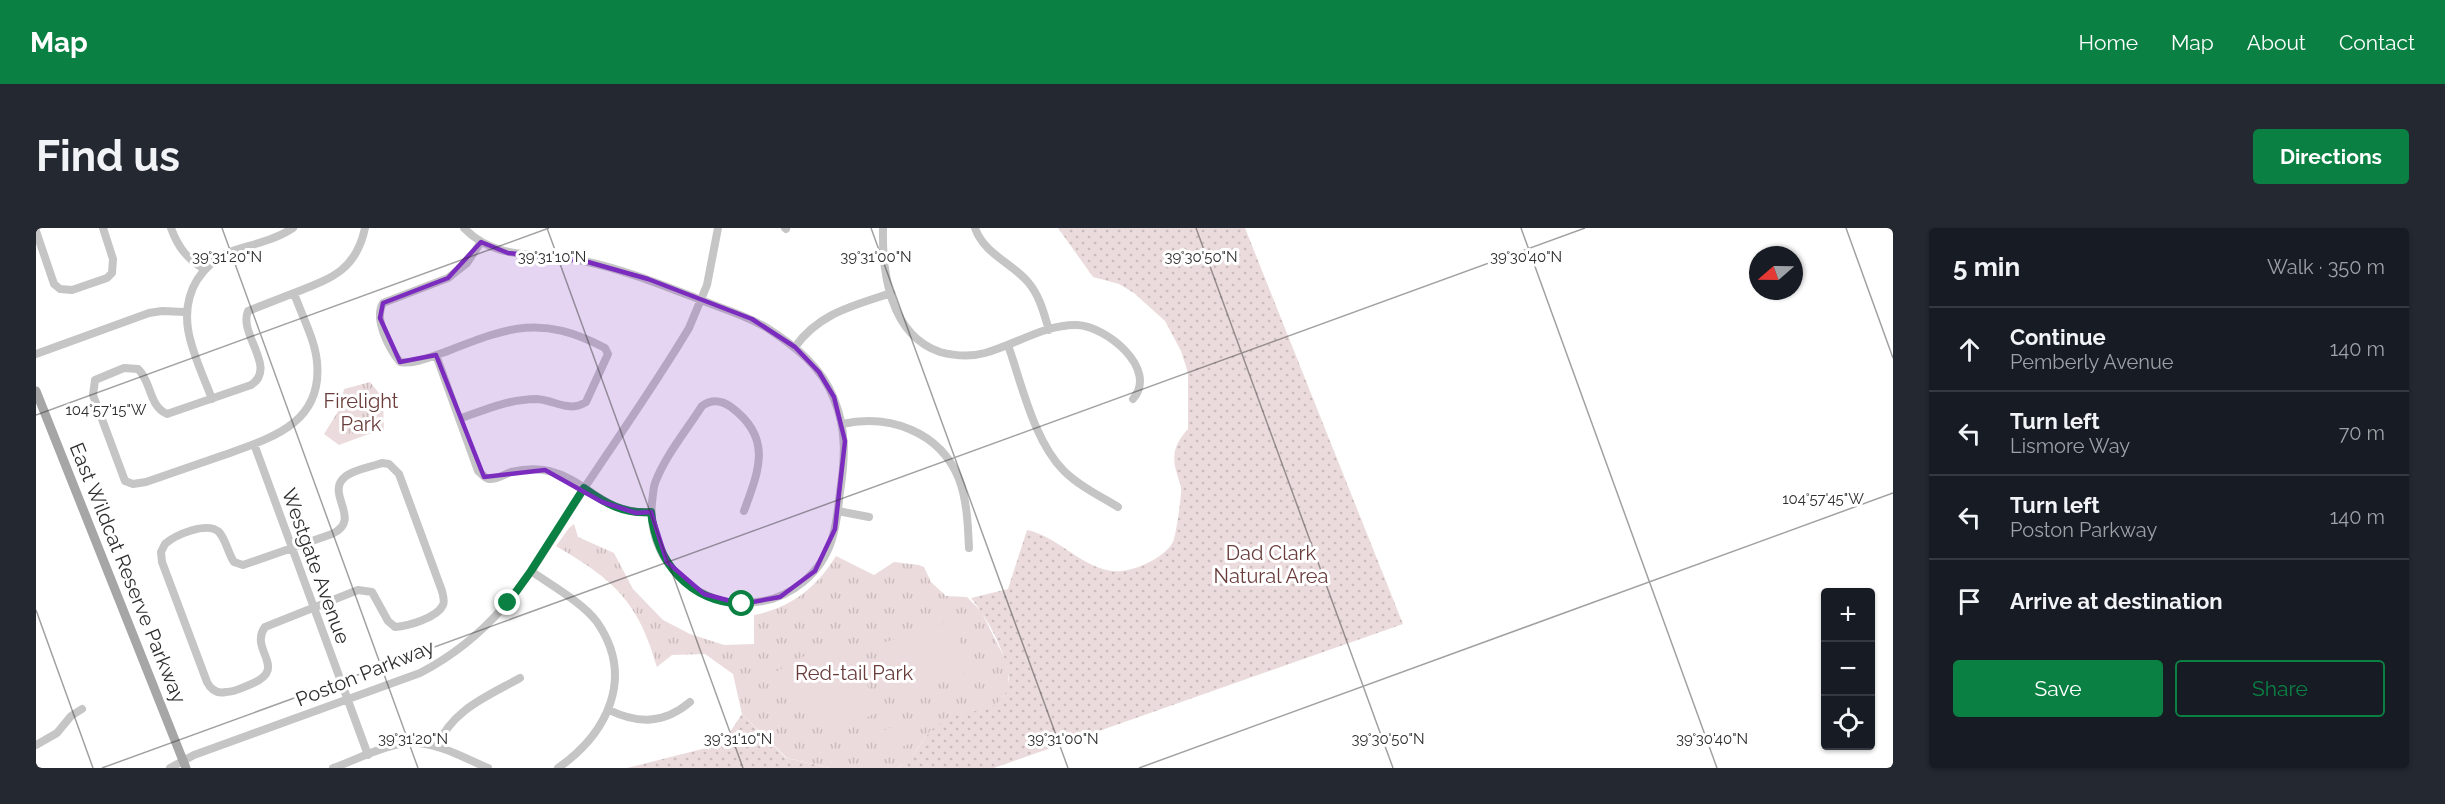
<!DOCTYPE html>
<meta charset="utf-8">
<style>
:root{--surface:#171b24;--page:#242831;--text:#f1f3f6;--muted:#9ea1a6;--line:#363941;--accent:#0b8043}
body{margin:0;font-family:Raleway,sans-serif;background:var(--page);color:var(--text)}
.controls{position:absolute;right:18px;bottom:18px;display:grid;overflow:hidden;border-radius:6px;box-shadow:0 2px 4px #0004}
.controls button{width:54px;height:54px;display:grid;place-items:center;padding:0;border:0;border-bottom:2px solid var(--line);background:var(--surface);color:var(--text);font:30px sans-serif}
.compass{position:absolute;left:1713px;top:18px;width:54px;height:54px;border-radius:50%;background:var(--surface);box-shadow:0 2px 4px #0004;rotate:250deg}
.stop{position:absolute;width:18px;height:18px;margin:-14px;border:4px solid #0b8043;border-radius:50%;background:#fff}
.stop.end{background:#0b8043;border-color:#fff;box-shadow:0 2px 6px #0008}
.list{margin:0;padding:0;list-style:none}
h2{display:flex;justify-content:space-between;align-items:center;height:78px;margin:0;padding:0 24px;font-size:26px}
h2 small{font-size:20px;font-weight:400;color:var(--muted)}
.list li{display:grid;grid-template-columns:39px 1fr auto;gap:18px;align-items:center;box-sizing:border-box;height:84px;padding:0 24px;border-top:2px solid var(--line)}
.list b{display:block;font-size:22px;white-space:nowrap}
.list p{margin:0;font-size:20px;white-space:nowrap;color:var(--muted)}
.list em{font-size:20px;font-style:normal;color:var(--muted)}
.actions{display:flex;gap:12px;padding:18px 24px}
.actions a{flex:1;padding:14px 0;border:2px solid var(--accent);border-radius:6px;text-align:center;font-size:21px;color:var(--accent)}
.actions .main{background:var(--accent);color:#fff}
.icon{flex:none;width:33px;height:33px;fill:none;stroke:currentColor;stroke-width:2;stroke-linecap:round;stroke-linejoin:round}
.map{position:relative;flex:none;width:1857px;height:540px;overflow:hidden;border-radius:6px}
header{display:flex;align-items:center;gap:36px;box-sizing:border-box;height:84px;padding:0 30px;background:var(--accent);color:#fff}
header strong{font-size:28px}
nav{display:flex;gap:33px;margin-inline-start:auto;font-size:21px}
.intro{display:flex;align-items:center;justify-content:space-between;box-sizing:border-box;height:144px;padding:0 36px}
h1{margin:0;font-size:42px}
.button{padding:15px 27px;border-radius:6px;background:var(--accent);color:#fff;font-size:21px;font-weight:700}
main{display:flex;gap:36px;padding:0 36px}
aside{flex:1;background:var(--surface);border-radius:6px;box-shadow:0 2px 4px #0004}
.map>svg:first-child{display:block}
.grass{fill:url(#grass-dots)}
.park{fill:url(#park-tufts)}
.pitch{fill:#ebdbdc}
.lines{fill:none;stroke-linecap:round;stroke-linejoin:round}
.minor{stroke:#c5c5c5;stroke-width:8}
.major{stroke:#a6a6a6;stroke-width:9}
.route{stroke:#0b8043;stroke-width:8}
.marked{fill:#7b2cbf;fill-opacity:0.2;stroke:#7b2cbf;stroke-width:4.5;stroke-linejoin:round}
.ticks{fill:none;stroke:#2e2e2e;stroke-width:1.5;stroke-opacity:0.45}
.labels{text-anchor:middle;stroke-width:6;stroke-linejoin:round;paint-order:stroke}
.park-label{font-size:20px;fill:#693c3b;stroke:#fff}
.street-label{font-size:20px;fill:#2e2e2e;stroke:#fff}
.ticks-label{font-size:15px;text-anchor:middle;fill:#2e2e2e;stroke:#fff;stroke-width:6;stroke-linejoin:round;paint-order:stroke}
</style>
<header>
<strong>Map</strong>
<nav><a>Home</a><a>Map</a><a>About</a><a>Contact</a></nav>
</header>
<div class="intro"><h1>Find us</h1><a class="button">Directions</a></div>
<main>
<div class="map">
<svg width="1857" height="540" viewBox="0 0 1857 540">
<defs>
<pattern id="grass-dots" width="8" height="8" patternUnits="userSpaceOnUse" patternTransform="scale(1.5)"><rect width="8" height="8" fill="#ebdbdc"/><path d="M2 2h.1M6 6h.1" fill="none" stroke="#cabcbd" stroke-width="1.8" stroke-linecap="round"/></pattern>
<pattern id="park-tufts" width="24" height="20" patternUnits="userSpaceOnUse" patternTransform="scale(1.5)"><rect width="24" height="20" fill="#ebdbdc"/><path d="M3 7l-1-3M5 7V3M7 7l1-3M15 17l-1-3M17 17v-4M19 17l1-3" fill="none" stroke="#cabcbd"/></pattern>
</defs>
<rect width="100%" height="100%" fill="#fff"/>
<path class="grass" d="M 1022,0 L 1209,0 L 1367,396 L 958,540 L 861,540 C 881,531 886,508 902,495 C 916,485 950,476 968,469 C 970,462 974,454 972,446 C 968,420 951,390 935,370 L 972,361 L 991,302 C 1025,309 1051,347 1087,343 C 1102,341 1129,329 1137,314 C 1140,308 1145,271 1145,264 C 1146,258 1142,251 1141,246 C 1135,227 1139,215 1152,201 L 1152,145 L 1145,123 L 1129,93 L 1098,65 L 1083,56 L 1057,49 Z
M 706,486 L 750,530 L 794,540 L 591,540 L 686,516 Z"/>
<path class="park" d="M 334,154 L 347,170 L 348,204 L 338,204 L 303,217 L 288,206 L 303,182 L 308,161 Z
M 538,296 L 542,309 L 578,325 L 597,361 L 627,392 L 654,406 L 688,417 L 718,416 L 718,387 C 755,380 781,359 800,328 L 838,347 L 858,334 L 883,337 L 888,339 L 895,354 L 910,368 L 931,369 L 945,383 L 972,437 L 972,458 L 968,469 L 956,479 L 911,490 L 894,503 L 873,533 L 861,540 L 794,540 L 751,530 L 706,486 L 697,446 L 669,426 L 636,427 L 621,439 C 602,373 578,352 520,318 L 533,300 Z"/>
<path class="pitch" d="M 916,392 L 933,444 L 858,468 L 841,417 Z
M 804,408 L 810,410 L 826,441 L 841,484 C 831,489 818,498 806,496 C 775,492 751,472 738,445 Z
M 865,496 L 870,498 L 875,511 L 873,516 L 850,526 L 845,525 L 839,512 L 840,505 Z"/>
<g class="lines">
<path class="minor" d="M 135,0 C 142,19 151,31 168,41
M 428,0 C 461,35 506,23 548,33 C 589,42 626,57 665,72 C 687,81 710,87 731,100 C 759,118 786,139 798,171 C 811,202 809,231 804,264 C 802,280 801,296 796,311 C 786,344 755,371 720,374 C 709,375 698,376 687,373 C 642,361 612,321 616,274 C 617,268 617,261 619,255 C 629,228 650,203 666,178 C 676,171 685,172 695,179 C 737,210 723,242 708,283
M 749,0 L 750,1
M 847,0 C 846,45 854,107 904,124 C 919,128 935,129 949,125 C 978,117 1010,96 1041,97 C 1070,98 1123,141 1097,171
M 939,0 C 948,26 976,35 992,54 C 1004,68 1008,86 1013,102
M 0,3 L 18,56 L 24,61 L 36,62 L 71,50 L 76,45 L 77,31 L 67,0
M 258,65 C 265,86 279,111 281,134 C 287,196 235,210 188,227 C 162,236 136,245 110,254 L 97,256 L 89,253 L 57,167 L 59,152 L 88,140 L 102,141 C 116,154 112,177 131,186 L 215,157 C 242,140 202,106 212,83 Z
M 258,65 C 294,51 320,43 329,0
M 972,117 C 986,157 998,213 1028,243 C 1043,258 1064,268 1082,279
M 759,119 C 783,85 817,78 855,65
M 0,126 L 113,85 L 126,83 L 149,84
M 400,127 L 442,243 C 446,246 448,250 453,251 C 460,252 469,246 475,244 C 488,241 500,240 513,243 C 554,253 566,287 615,284
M 176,171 C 162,133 137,92 161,52 C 169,40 178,31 191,25 C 212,17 238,13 257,0
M 423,191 C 448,182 473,171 501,171 C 518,172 534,185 550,174 L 572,126 L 569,120 C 504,86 473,99 409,124 C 397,128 377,137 364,134 C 354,122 337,91 347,75 L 412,50 L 431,35 L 445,14
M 806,196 C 853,186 904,203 923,251 C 931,272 932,297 933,320
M 218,216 L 332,527
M 346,235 L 353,236 L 363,246 L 406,363 C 407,368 409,373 407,377 C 401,390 372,398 359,399 L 352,393 L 336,364 L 322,362 L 229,399 C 212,422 255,441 213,457 C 206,460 198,464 190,464 C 181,466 175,462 171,454 L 126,334 L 125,324 L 129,316 C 139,307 171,293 183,304 C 190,312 192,325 198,334 L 207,337 L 296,306 C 328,291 287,265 310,248 C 319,241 335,239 346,235 Z
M 802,283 L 833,289
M 495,343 C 515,357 547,375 561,394 C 599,449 572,505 522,540
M 573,482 C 602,496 628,496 654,474
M 0,517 L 21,505 L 35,488 L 46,481
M 401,519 C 415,482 452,468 484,450
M 134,540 L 158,527 L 384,445 C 472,399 501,331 553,253 C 587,202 622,152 653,100 L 671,57 L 682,0
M 297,540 C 323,531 354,513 382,515 C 406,517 430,531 452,540"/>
<path class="major" d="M 0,163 L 150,540"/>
</g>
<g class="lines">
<path class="route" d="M 472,375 L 495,343 L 548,260 C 570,276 588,286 615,284 C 621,335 652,373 706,376"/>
</g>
<path class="marked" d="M 445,14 L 472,25 L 545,32 L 612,51 L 716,91 L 759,119 L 783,144 L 798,169 L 809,213 L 799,301 L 779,343 L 744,369 L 706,376 L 668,366 L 631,334 L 615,284 L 600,285 L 566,274 L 509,242 L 448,249 L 400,127 L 364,134 L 344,90 L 347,75 L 412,50 Z"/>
<path class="ticks" d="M 186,0 L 382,540M 511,0 L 707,540M 835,0 L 1032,540M 1160,0 L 1357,540M 1485,0 L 1681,540M 1810,0 L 1857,130M 0,187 L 513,0M 0,382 L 57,540M 66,540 L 1549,0M 1103,540 L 1857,265"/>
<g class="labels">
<g class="park-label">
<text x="325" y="180">Firelight<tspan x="325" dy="23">Park</tspan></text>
<text x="1235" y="332">Dad Clark<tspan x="1235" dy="23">Natural Area</tspan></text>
<text x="818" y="452">Red-tail Park</text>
</g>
<g class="street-label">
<text transform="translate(280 338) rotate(70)" y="7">Westgate Avenue</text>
<text transform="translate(92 345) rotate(68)" y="7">East Wildcat Reserve Parkway</text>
<text transform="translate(329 445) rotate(-22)" y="7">Poston Parkway</text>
</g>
</g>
<g class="ticks-label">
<text x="840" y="34">39°31'00"N</text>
<text x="1165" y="34">39°30'50"N</text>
<text x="191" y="34">39°31'20"N</text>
<text x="516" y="34">39°31'10"N</text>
<text x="1490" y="34">39°30'40"N</text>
<text x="70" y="187">104°57'15"W</text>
<text x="1787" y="276">104°57'45"W</text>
<text x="377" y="516">39°31'20"N</text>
<text x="702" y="516">39°31'10"N</text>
<text x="1027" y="516">39°31'00"N</text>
<text x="1352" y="516">39°30'50"N</text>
<text x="1676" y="516">39°30'40"N</text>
</g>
</svg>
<div class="controls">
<button>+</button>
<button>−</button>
<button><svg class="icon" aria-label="locate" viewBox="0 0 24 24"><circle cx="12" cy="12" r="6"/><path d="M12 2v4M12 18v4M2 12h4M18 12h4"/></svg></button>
</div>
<svg class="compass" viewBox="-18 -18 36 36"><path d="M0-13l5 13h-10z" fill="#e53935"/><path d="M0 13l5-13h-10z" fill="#9ea1a6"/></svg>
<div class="stop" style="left:706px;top:376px"></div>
<div class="stop end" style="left:472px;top:375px"></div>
</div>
<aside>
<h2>5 min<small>Walk · 350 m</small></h2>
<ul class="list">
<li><svg class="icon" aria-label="ahead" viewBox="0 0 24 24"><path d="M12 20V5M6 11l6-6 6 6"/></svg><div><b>Continue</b><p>Pemberly Avenue</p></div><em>140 m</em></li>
<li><svg class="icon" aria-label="left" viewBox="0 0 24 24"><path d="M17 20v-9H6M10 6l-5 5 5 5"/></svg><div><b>Turn left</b><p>Lismore Way</p></div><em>70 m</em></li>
<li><svg class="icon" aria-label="left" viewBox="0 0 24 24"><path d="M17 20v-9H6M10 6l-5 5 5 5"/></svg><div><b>Turn left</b><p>Poston Parkway</p></div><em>140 m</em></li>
<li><svg class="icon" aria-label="arrive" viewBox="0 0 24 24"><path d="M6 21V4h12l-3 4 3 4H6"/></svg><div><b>Arrive at destination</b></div></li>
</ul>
<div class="actions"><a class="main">Save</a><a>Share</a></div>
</aside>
</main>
